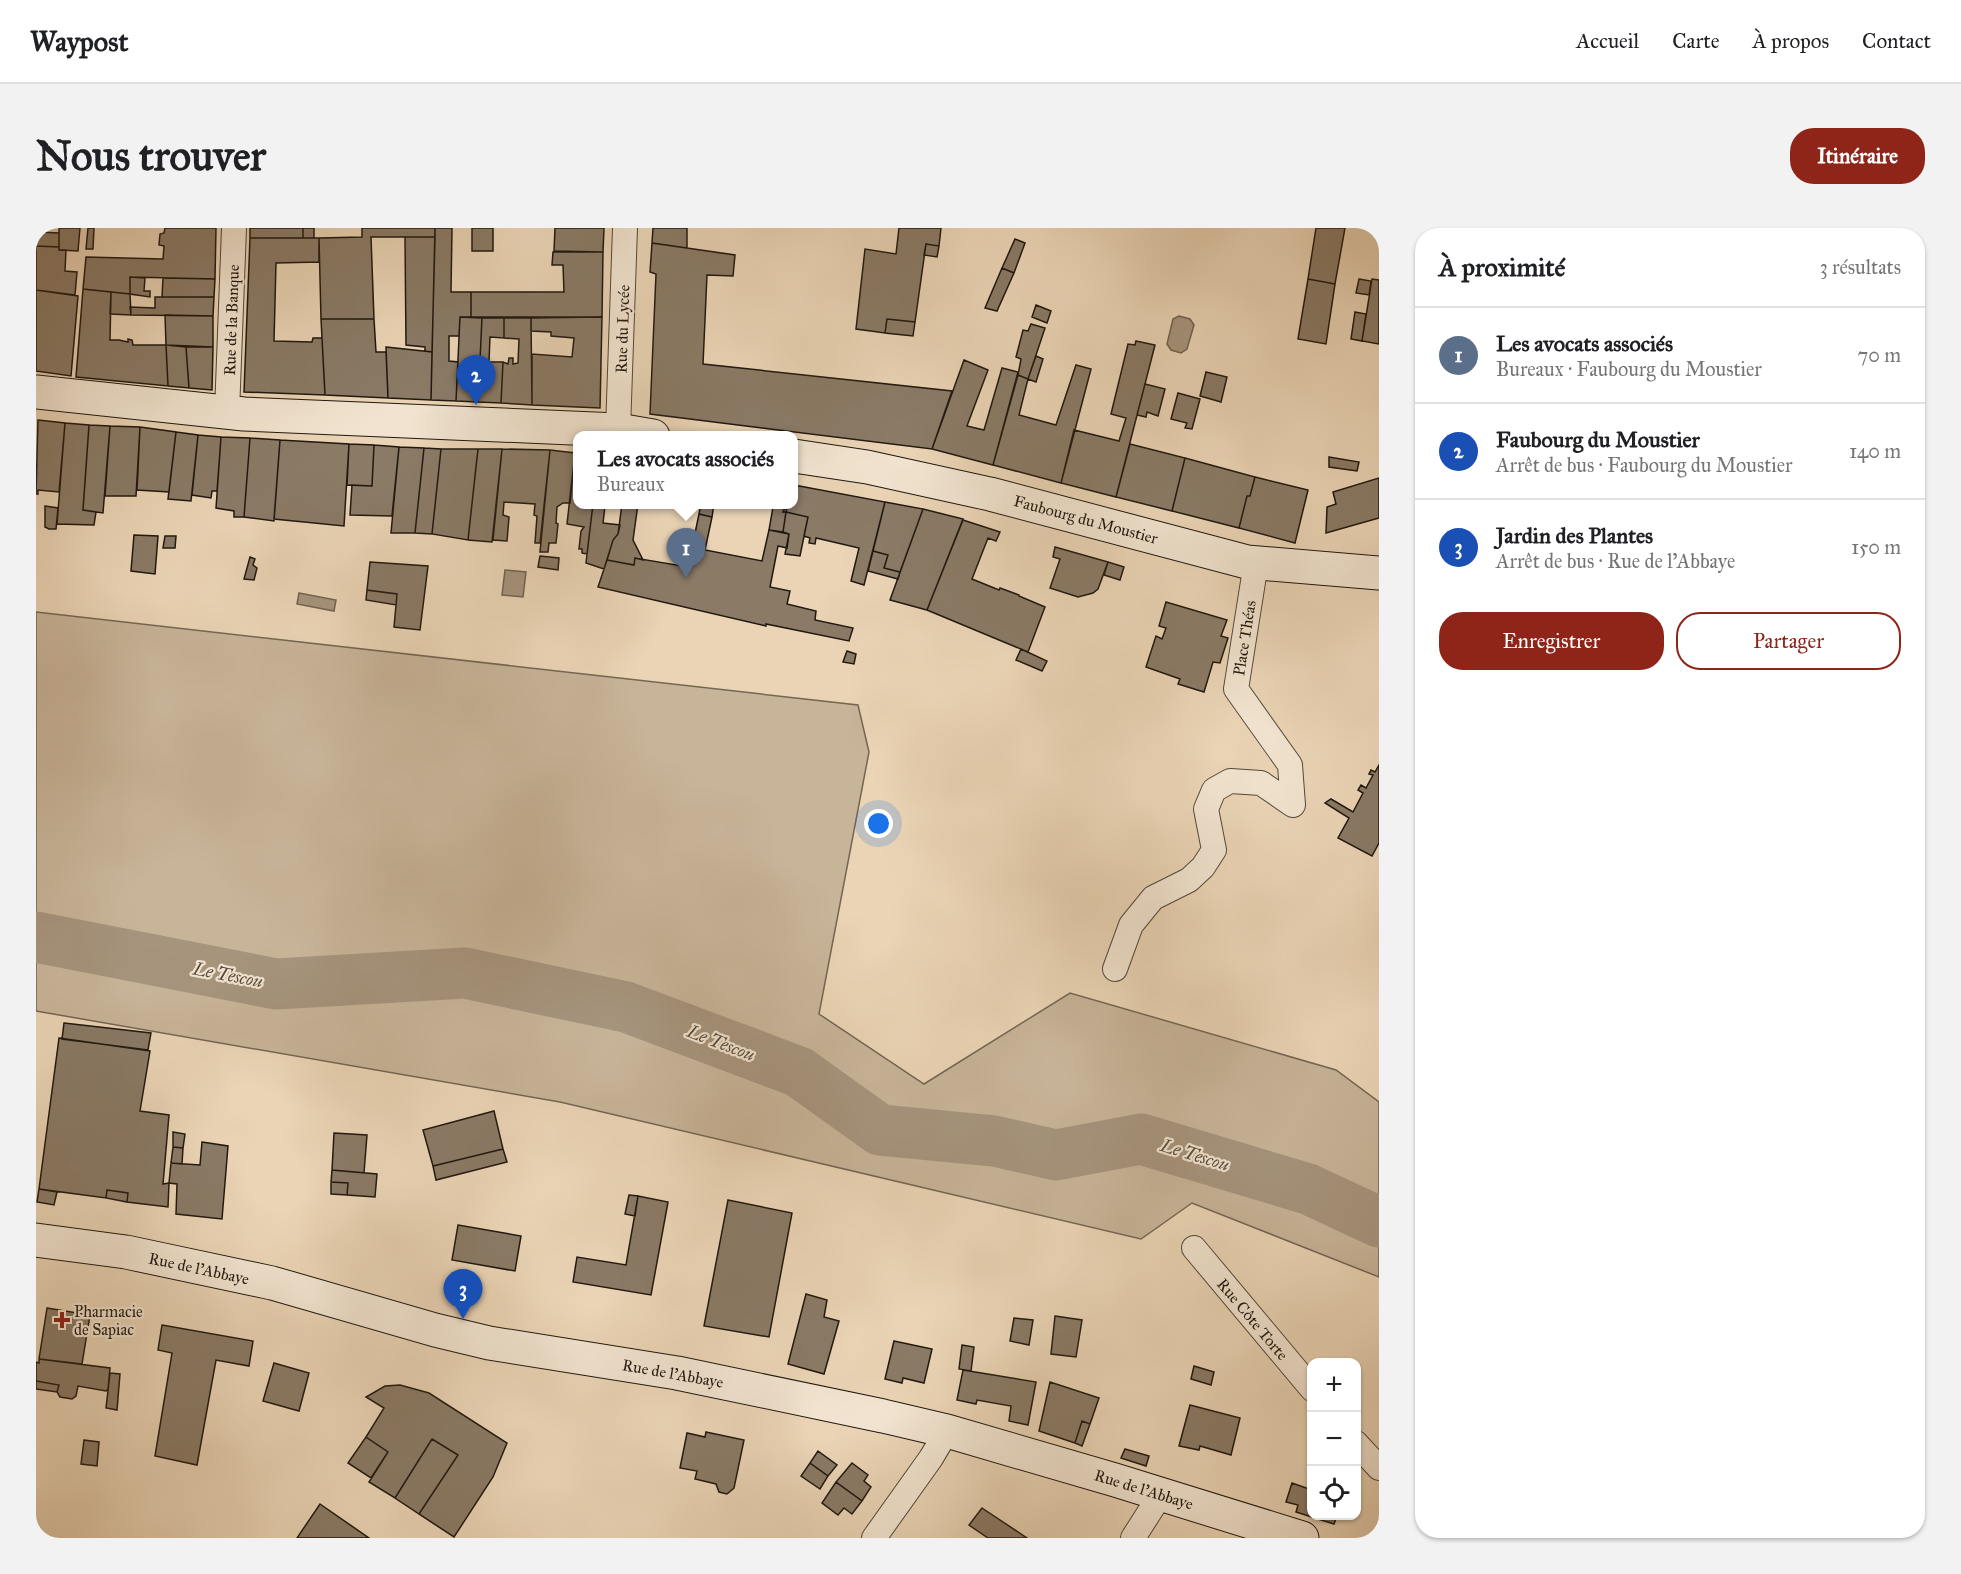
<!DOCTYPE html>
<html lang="fr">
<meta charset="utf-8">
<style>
:root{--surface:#fff;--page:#f2f2f2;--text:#202124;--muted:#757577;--line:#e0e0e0;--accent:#8f2418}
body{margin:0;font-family:"IM FELL Great Primer",serif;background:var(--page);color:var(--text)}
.controls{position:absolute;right:18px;bottom:18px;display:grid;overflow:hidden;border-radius:12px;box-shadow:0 2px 4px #0004}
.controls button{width:54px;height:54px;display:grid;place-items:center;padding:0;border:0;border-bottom:2px solid var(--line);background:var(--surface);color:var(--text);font:30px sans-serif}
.you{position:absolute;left:843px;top:596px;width:21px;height:21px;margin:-15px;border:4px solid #fff;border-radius:50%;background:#1a73e8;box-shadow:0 0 0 9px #1a73e833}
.badge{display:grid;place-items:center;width:39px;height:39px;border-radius:50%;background:var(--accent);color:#fff;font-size:20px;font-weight:700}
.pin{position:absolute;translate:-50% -50px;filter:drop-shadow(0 2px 3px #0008)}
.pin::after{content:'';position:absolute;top:32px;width:21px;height:18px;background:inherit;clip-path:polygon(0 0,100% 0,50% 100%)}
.popup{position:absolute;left:537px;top:203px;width:225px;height:78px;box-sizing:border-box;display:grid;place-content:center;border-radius:12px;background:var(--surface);filter:drop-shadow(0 2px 4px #0005);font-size:20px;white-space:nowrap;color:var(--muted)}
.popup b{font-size:22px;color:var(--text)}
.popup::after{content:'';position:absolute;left:50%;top:100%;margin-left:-12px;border:12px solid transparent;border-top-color:var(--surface)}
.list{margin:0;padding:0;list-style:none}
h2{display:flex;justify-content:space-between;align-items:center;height:78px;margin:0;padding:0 24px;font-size:26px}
h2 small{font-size:20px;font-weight:400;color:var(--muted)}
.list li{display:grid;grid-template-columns:39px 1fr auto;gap:18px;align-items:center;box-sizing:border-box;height:96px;padding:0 24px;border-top:2px solid var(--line)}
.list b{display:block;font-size:22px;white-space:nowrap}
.list p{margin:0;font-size:20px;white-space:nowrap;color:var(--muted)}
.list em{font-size:20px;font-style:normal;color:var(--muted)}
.actions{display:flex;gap:12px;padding:18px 24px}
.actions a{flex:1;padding:14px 0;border:2px solid var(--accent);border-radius:24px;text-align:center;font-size:21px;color:var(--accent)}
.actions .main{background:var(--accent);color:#fff}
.icon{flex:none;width:33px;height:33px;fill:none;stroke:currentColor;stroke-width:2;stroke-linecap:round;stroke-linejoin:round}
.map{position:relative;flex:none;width:1343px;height:1310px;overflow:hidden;border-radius:24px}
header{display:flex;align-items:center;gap:36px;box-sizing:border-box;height:84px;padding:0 30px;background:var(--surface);border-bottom:2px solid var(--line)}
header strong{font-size:28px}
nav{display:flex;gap:33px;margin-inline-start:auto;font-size:21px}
.intro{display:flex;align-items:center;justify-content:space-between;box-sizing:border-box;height:144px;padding:0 36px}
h1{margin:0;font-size:42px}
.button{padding:15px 27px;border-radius:24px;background:var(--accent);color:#fff;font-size:21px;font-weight:700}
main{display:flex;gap:36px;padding:0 36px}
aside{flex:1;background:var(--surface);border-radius:24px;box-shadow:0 2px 4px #0004}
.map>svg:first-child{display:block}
.green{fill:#c8b499;stroke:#746654;stroke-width:1.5}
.water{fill:#a6947d;stroke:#716251;stroke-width:1.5}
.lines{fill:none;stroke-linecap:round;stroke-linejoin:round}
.river{stroke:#a6947d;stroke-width:51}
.building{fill:#8a7a66;stroke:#211810;stroke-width:1.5}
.street-casing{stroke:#534739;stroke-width:26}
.secondary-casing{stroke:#211810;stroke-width:35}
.street{stroke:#f1e3cf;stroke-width:24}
.secondary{stroke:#f1e3cf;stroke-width:33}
.poi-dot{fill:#8f2418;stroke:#f1e3cf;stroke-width:2}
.labels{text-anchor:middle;stroke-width:4.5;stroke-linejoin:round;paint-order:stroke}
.street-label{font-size:16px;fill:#211810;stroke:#f1e3cf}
.poi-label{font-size:16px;fill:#211810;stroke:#f1e3cf;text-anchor:start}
.water-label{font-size:18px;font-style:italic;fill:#564a3c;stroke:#f1e3cf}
</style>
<header>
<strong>Waypost</strong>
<nav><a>Accueil</a><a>Carte</a><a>À propos</a><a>Contact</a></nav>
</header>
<div class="intro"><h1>Nous trouver</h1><a class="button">Itinéraire</a></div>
<main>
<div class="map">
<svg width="1343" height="1310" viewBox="0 0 1343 1310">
<rect width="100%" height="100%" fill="#ead4b5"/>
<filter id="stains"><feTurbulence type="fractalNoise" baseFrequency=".00333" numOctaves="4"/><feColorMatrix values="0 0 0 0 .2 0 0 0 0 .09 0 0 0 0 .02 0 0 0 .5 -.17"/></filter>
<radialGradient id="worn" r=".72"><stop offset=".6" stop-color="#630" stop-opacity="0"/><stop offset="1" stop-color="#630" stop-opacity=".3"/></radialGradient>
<path class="green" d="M 0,384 L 822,477 L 833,524 L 783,786 L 888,856 L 1034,765 L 1300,842 L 1343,874 L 1343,1049 L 1156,975 L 1105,1011 L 524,874 L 0,783 Z"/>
<path class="water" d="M 1143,88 L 1154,91 L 1158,97 L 1151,121 L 1145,125 L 1135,122 L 1131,116 L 1137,91 Z
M 469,342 L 490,344 L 487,369 L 466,367 Z
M 263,365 L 300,372 L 298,383 L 261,376 Z"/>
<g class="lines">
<path class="river" d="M 0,709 L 240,756 L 429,745 L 590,779 L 763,844 L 844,902 L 958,913 L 1020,927 L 1105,911 L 1272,961 L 1343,994"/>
</g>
<path class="building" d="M 23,0 L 44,0 L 42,23 L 23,22 Z
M 52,0 L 58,0 L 57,21 L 50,21 Z
M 129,0 L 180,0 L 179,51 L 94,49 L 94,66 L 47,61 L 50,29 L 127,31 L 128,18 L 123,17 L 124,6 L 128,5 Z
M 214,0 L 267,0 L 267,10 L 214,10 Z
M 267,0 L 278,0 L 278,10 L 267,10 Z
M 326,0 L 399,0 L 399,9 L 335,9 L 338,91 L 285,91 L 283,10 L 326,9 Z
M 399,0 L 416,0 L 415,64 L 435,64 L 435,89 L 424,89 L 423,108 L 413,108 L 413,133 L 422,134 L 420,173 L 395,172 Z
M 436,0 L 457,0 L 457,23 L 436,23 Z
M 519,0 L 568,0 L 567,24 L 518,23 Z
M 617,0 L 651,0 L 651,20 L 616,15 Z
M 863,0 L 905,0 L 903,18 L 890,16 L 879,94 L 851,91 L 849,105 L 820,101 L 829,21 L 860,26 Z
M 1280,0 L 1309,0 L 1299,56 L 1272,51 Z
M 0,4 L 23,5 L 23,19 L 0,18 Z
M 369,9 L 399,9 L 396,124 L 389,123 L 389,119 L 370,117 Z
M 214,10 L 283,10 L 283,34 L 240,35 L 238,113 L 276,114 L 277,110 L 286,110 L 289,167 L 208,164 Z
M 979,11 L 989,15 L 978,45 L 966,40 Z
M 616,15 L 699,27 L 697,48 L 671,47 L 667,136 L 916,163 L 896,221 L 614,186 L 620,46 L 614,44 Z
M 890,16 L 903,18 L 901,29 L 888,27 Z
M 0,18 L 23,19 L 23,22 L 30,22 L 29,43 L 41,44 L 39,67 L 0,62 Z
M 517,24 L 567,24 L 566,89 L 435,89 L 435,64 L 528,64 L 527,37 L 516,37 Z
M 966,40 L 978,45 L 961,83 L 949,80 Z
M 94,49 L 109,50 L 108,63 L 114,63 L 114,69 L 94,66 Z
M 127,50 L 179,51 L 178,69 L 126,69 Z
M 1272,51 L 1299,56 L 1290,116 L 1262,111 Z
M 1323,51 L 1335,53 L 1333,67 L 1320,65 Z
M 1336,51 L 1343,52 L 1343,116 L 1326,113 Z
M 47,61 L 75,64 L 74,112 L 83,112 L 92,114 L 92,111 L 96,112 L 97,117 L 130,117 L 132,158 L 40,149 Z
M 0,62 L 42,68 L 35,148 L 0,143 Z
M 75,64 L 94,66 L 95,87 L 74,86 Z
M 119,69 L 178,69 L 177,88 L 95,87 L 94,79 L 119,80 Z
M 1000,77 L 1015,83 L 1011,95 L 996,89 Z
M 1319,84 L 1330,86 L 1326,113 L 1315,111 Z
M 129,87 L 177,88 L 177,119 L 130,117 Z
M 424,89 L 446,90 L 442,174 L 420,173 Z
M 566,89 L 564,180 L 496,177 L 496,126 L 536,129 L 538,110 L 515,108 L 515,104 L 495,103 L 495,90 Z
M 446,90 L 468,90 L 468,110 L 454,109 L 453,134 L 467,134 L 465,175 L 442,174 Z
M 468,90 L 495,90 L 496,177 L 465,175 L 467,134 L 472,136 L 473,130 L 477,130 L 477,136 L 482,135 L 483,111 L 468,110 Z
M 285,91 L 338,91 L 340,124 L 350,124 L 352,170 L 289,167 Z
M 851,91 L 879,94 L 877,108 L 849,105 Z
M 995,96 L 1009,100 L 992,151 L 982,147 L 985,131 L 980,129 L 987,102 L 992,103 Z
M 1100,113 L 1119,117 L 1080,269 L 1025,255 L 1038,202 L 1083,213 L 1090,190 L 1075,186 L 1092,116 L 1099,117 Z
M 130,117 L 150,119 L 153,160 L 132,158 Z
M 150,119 L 177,119 L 176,162 L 153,160 Z
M 350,119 L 396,124 L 395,172 L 352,170 Z
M 1000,128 L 1007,131 L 1000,154 L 992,151 Z
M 928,132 L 952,142 L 931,198 L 948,202 L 966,140 L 982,144 L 957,237 L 896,221 Z
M 1040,137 L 1055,141 L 1025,255 L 957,237 L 982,147 L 992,151 L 983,187 L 1020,197 Z
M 1170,144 L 1191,149 L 1185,174 L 1164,168 Z
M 1109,156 L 1129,161 L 1122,188 L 1111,184 L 1110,189 L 1101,187 Z
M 1142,165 L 1164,171 L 1156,201 L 1149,200 L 1151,195 L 1135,191 Z
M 2,192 L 29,195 L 23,264 L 2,262 L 2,266 L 0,266 Z
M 29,195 L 53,197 L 47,282 L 60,284 L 58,297 L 21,296 Z
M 53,197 L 74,198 L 67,285 L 47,282 Z
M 74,198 L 104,199 L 100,268 L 69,268 Z
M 104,199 L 140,204 L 133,264 L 101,262 Z
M 140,204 L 162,207 L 155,273 L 132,271 Z
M 162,207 L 185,209 L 181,263 L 176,263 L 175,270 L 156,267 Z
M 185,209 L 214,210 L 208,289 L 198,289 L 198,283 L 180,280 Z
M 214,210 L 244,212 L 238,293 L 208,289 Z
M 244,212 L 313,216 L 308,298 L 238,291 Z
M 313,216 L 338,217 L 336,258 L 311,257 Z
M 1094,216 L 1149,230 L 1136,283 L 1080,269 Z
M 338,217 L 363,219 L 356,288 L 314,287 L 316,257 L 336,258 Z
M 363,219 L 388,220 L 379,305 L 355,305 Z
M 388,220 L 405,221 L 396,306 L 379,305 Z
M 405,221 L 442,221 L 432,312 L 396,306 Z
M 442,221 L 466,221 L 456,314 L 432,312 Z
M 466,221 L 514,222 L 504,315 L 499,315 L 501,288 L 498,287 L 499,276 L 468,274 L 467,287 L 473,289 L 471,313 L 457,312 Z
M 514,222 L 539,225 L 534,275 L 527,275 L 521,279 L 520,295 L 522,296 L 520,315 L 513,315 L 512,324 L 504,324 Z
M 539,225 L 542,226 L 542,276 L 557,276 L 551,326 L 546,325 L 546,321 L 543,321 L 545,303 L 548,299 L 531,296 Z
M 1293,229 L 1323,234 L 1321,243 L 1293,239 Z
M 1149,230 L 1219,249 L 1214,268 L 1211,268 L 1203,300 L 1136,283 Z
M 1219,249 L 1272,262 L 1259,315 L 1203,300 L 1211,268 L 1214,268 Z
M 1343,250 L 1343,290 L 1290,305 L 1291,279 L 1300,276 L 1297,264 Z
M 758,257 L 849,274 L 828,357 L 815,353 L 823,320 L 780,310 L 779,316 L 773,315 L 774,310 L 768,308 L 772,289 L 750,284 L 752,276 L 758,276 Z
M 849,274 L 887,281 L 864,344 L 848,340 L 852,327 L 837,323 Z
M 557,276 L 586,276 L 585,280 L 569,278 L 567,295 L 584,297 L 582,306 L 577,312 L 568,341 L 550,335 Z
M 586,276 L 602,276 L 597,312 L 607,332 L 599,330 L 598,337 L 571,332 L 577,312 L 582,306 Z
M 665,276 L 678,276 L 676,289 L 663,286 Z
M 9,278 L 22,280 L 20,301 L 13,301 L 9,299 Z
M 737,279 L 749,281 L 747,284 L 750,284 L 747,304 L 733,302 Z
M 887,281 L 927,291 L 891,382 L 854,372 Z
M 750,284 L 772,289 L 764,328 L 749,326 L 753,306 L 747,304 Z
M 663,286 L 676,289 L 669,322 L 726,333 L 733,302 L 753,306 L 751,320 L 742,318 L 734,359 L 754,363 L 751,376 L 780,383 L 779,392 L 817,400 L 813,413 L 730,396 L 730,398 L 562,359 L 571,332 L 598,337 L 599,330 L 652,339 Z
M 927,292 L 964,304 L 960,313 L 952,310 L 936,351 L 963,362 L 964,360 L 983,367 L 983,368 L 1009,379 L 992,424 L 891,382 Z
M 98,307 L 122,308 L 119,346 L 95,343 Z
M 129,308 L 140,308 L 139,320 L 127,320 Z
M 1019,319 L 1072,334 L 1062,361 L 1057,365 L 1042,369 L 1014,360 L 1024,331 L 1017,329 Z
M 837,323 L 852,327 L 848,340 L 864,344 L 862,351 L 832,343 Z
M 504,328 L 523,330 L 522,342 L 502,339 Z
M 214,329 L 219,331 L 217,337 L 221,340 L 218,352 L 208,351 Z
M 334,334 L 392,338 L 384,402 L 358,399 L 361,366 L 331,362 Z
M 1072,334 L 1088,339 L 1084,352 L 1068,347 Z
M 331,362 L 361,366 L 360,377 L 330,372 Z
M 1130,374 L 1191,392 L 1185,408 L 1192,410 L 1184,435 L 1177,434 L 1168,464 L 1142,456 L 1144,451 L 1110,439 L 1120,408 L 1126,411 L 1130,400 L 1123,398 Z
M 985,421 L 1011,433 L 1006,443 L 980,432 Z
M 811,423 L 820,426 L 818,436 L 807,434 Z
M 1343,537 L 1343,615 L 1336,628 L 1302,610 L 1313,590 L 1289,575 L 1295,571 L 1317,584 L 1327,565 L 1322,562 L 1325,557 L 1330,560 L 1337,547 L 1333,546 L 1335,542 L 1339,544 Z
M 28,795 L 115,805 L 112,822 L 26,811 Z
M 23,810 L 114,823 L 104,883 L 133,887 L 127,956 L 133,955 L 132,979 L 91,974 L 92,965 L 71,962 L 70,970 L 3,961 Z
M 458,883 L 467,921 L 397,938 L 387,902 Z
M 137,904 L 149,906 L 147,920 L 137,919 Z
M 298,905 L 331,907 L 328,945 L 296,942 Z
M 166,914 L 192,918 L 186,991 L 140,986 L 141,956 L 133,955 L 135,935 L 164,937 Z
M 137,919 L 147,920 L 146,936 L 135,935 Z
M 467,921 L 471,934 L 400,952 L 397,938 Z
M 296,942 L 341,946 L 339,969 L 311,967 L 312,955 L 295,954 Z
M 295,954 L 312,955 L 311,967 L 295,966 Z
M 3,961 L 21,964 L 18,977 L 1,974 Z
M 71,962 L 92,965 L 91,974 L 70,970 Z
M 593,967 L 602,968 L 599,988 L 589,986 Z
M 602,968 L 632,974 L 615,1067 L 537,1054 L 541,1029 L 590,1037 Z
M 692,972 L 756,985 L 733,1109 L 668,1098 Z
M 422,997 L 485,1008 L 479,1043 L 416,1032 Z
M 770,1066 L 791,1072 L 788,1089 L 803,1093 L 788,1146 L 752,1136 Z
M 11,1080 L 54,1087 L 46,1136 L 3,1131 Z
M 1019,1088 L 1046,1092 L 1040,1129 L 1015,1126 Z
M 978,1090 L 997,1092 L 993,1117 L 974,1113 Z
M 126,1097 L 217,1113 L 213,1138 L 180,1132 L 161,1237 L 119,1228 L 136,1125 L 122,1122 Z
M 858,1113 L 896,1121 L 888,1155 L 867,1150 L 866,1155 L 849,1151 Z
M 926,1117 L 938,1119 L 935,1143 L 923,1141 Z
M 3,1131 L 74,1140 L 72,1161 L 70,1163 L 42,1158 L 40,1168 L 36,1171 L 24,1169 L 21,1164 L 23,1157 L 0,1153 L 0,1134 L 3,1135 Z
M 238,1135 L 273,1145 L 263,1183 L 227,1173 Z
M 1158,1138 L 1178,1144 L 1175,1157 L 1155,1151 Z
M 927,1142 L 1000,1154 L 992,1197 L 973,1193 L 975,1178 L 941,1172 L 940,1176 L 921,1172 Z
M 74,1145 L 84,1146 L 81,1182 L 70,1180 Z
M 0,1153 L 23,1157 L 21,1164 L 0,1161 Z
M 1014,1154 L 1063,1170 L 1054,1196 L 1046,1193 L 1039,1215 L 1003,1203 Z
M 364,1157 L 393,1165 L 471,1215 L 457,1249 L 418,1309 L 383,1286 L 422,1227 L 396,1211 L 359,1270 L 333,1254 L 352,1224 L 330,1209 L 348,1180 L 330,1169 L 349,1158 Z
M 1154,1177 L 1204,1190 L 1195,1227 L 1164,1218 L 1163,1222 L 1143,1218 Z
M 1046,1193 L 1054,1196 L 1046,1218 L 1039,1215 Z
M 670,1204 L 708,1212 L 698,1260 L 691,1266 L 683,1264 L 680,1256 L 659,1251 L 661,1243 L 644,1240 L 651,1205 L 669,1209 Z
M 330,1209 L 352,1224 L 335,1250 L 312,1235 Z
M 396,1211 L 422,1227 L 383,1286 L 359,1270 Z
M 48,1212 L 63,1214 L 61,1238 L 45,1236 Z
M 1089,1221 L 1113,1228 L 1110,1238 L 1085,1230 Z
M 782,1223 L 801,1237 L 792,1248 L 774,1235 Z
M 774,1235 L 792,1248 L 784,1261 L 765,1248 Z
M 816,1235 L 832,1247 L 828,1253 L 835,1259 L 826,1273 L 800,1254 Z
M 800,1254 L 826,1273 L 816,1286 L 808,1280 L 802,1287 L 786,1275 Z
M 1256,1255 L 1276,1262 L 1276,1288 L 1301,1288 L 1298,1296 L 1260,1284 L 1262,1277 L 1250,1274 Z
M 284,1276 L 333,1310 L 261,1310 Z
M 946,1280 L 991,1310 L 952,1310 L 933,1297 Z"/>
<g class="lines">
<defs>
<path id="street" d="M 191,184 L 198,0
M 582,202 L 589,0
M 1220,335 L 1200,461 L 1254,537 L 1257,577
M 1079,741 L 1095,697 L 1117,670 L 1153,652 L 1167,639 L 1178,622 L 1170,581 L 1178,562 L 1194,553 L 1225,555 L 1257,577
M 1158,1020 L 1276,1161
M 1320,1215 L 1343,1240
M 838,1310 L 895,1230 L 911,1203
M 1097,1310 L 1125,1266"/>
<path id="secondary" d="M 0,164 L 208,186 L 582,202 L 617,208
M 758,228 L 831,239 L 954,266 L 1211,334 L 1343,345
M 0,1012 L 90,1024 L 236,1055 L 399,1102 L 453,1115 L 641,1145 L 847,1188 L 911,1203 L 1079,1252 L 1266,1310"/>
</defs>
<use href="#street" class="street-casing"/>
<use href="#secondary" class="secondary-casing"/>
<use href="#street" class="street"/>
<use href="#secondary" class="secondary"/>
</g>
<path class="poi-dot" d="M23 1083h6v6h6v6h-6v6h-6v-6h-6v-6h6z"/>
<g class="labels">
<g class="street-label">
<text transform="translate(195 92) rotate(-88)" y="6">Rue de la Banque</text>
<text transform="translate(586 101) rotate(-88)" y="6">Rue du Lycée</text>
<text transform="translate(1050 291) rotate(15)" y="6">Faubourg du Moustier</text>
<text transform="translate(1208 410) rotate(-81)" y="6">Place Théas</text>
<text transform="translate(163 1040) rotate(12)" y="6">Rue de l'Abbaye</text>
<text transform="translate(1217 1091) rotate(50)" y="6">Rue Côte Torte</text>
<text transform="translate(637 1145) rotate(10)" y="6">Rue de l'Abbaye</text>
<text transform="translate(1108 1261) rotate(17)" y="6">Rue de l'Abbaye</text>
</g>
<g class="poi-label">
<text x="38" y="1089">Pharmacie<tspan x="38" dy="18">de Sapiac</tspan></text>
</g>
<g class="water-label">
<text transform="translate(192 747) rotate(11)" y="6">Le Tescou</text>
<text transform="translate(685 815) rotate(21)" y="6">Le Tescou</text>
<text transform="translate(1159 927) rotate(17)" y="6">Le Tescou</text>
</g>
</g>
<rect width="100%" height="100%" filter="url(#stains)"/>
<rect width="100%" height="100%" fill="url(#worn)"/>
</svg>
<div class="controls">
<button>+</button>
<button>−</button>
<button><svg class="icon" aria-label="locate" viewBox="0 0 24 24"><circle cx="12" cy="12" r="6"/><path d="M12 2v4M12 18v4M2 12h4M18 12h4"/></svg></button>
</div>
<div class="you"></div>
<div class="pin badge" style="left:650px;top:350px;background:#5c6f8a">1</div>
<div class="popup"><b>Les avocats associés</b>Bureaux</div>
<div class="pin badge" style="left:440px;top:177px;background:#1a4fb4">2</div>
<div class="pin badge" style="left:427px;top:1091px;background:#1a4fb4">3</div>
</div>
<aside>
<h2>À proximité<small>3 résultats</small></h2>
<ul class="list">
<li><span class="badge" style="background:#5c6f8a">1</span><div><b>Les avocats associés</b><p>Bureaux · Faubourg du Moustier</p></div><em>70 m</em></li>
<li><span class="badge" style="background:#1a4fb4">2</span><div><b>Faubourg du Moustier</b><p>Arrêt de bus · Faubourg du Moustier</p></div><em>140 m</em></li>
<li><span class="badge" style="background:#1a4fb4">3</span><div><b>Jardin des Plantes</b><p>Arrêt de bus · Rue de l'Abbaye</p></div><em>150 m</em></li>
</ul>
<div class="actions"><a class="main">Enregistrer</a><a>Partager</a></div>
</aside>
</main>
